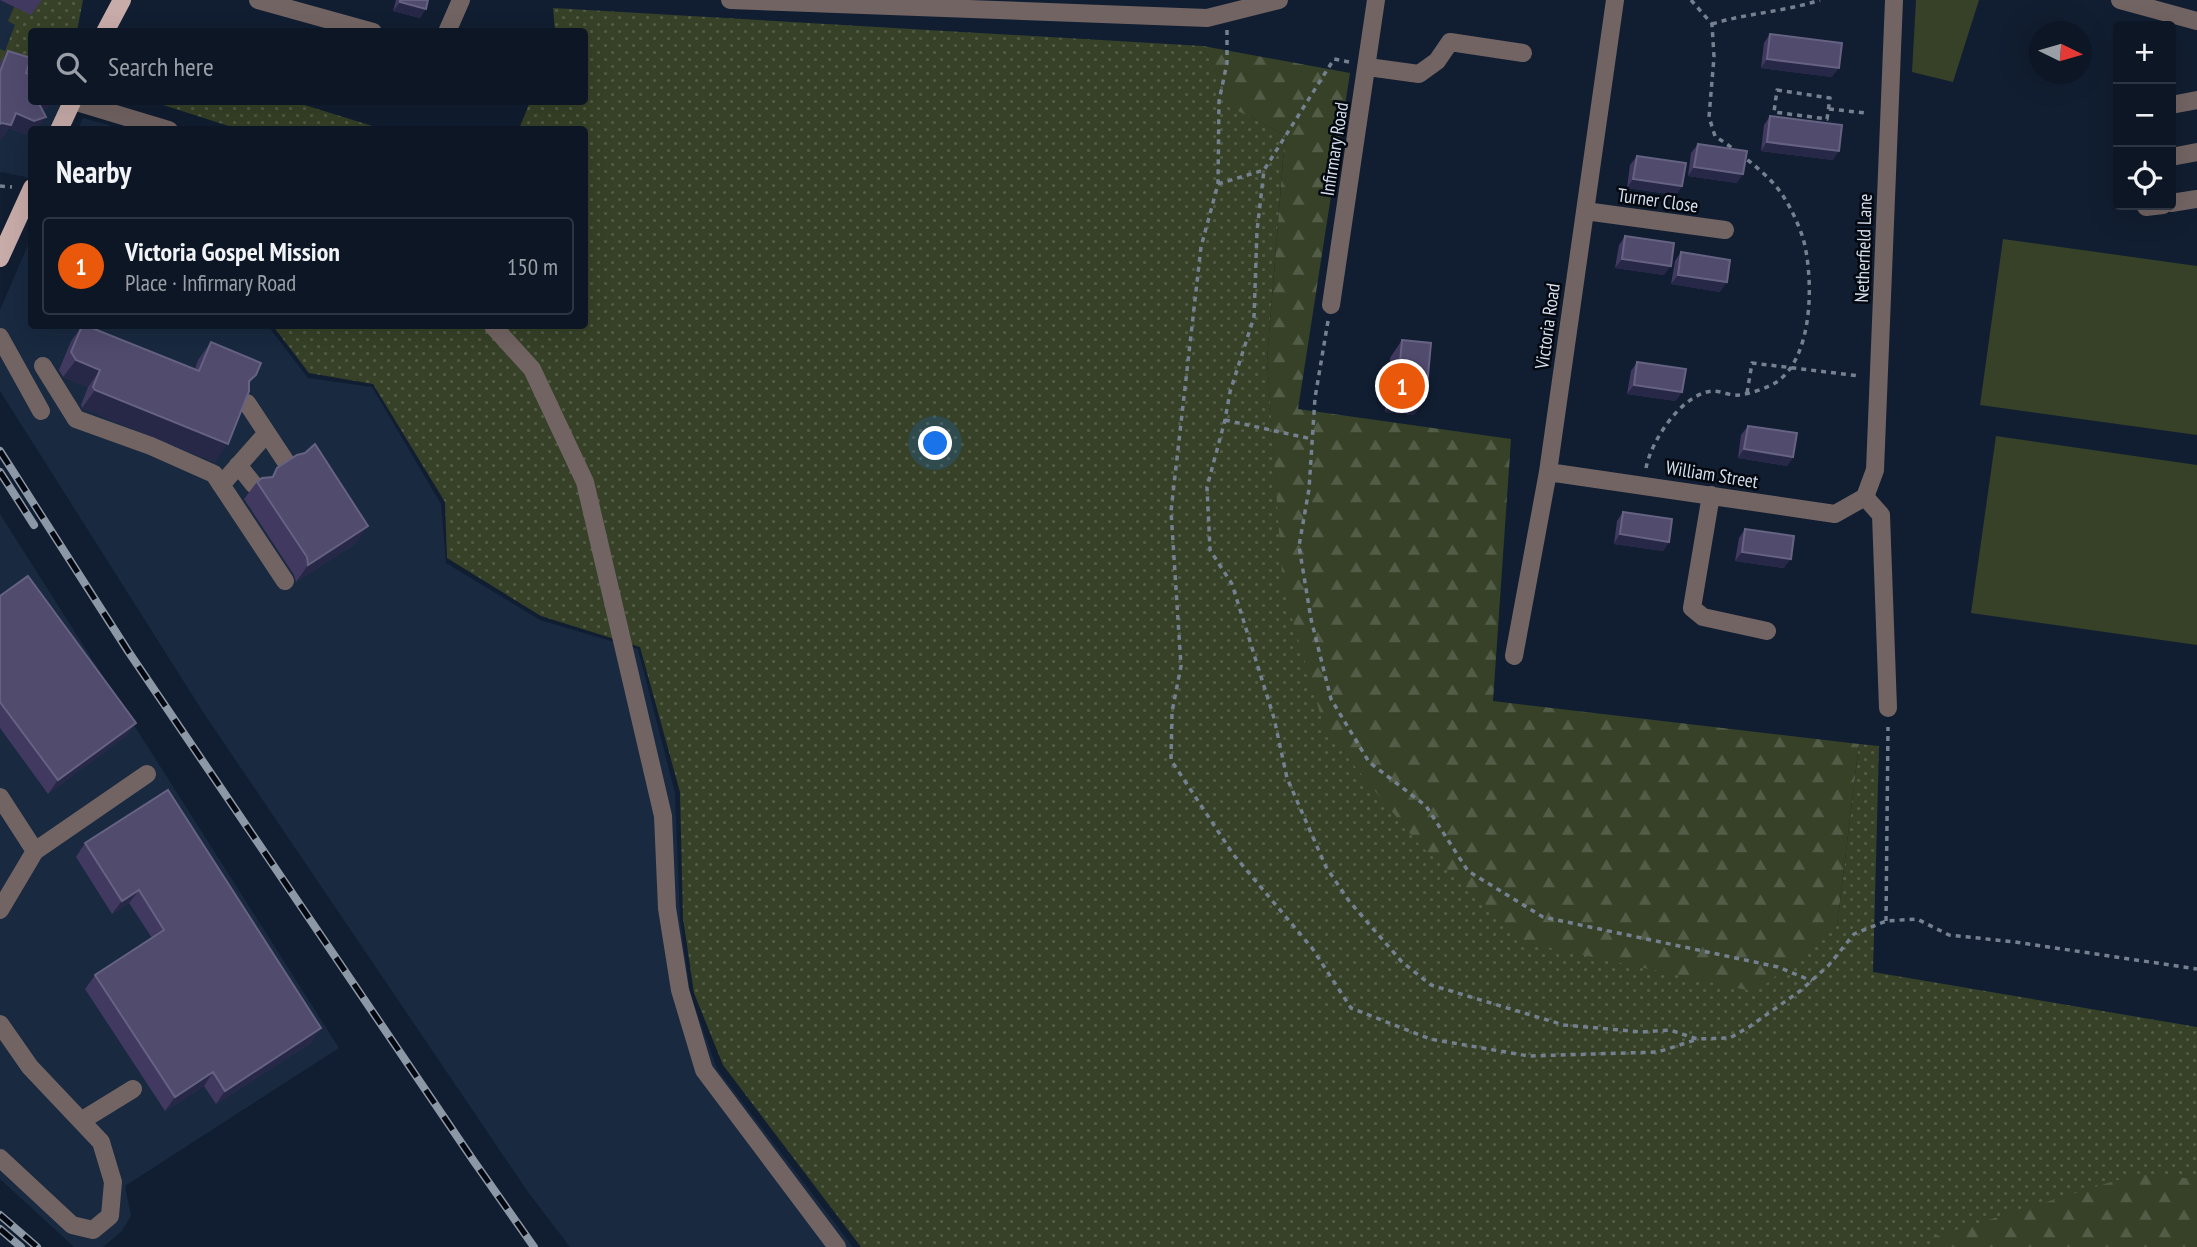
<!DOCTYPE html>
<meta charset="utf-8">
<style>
:root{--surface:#0d1625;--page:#161f2d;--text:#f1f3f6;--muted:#9a9fa7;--line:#2d3542;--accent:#ea580c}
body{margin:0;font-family:"PT Sans Narrow",sans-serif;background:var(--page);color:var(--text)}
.controls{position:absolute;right:21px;top:21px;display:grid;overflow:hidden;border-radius:7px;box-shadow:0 7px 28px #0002}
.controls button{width:63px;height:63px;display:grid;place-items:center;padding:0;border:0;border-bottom:2px solid var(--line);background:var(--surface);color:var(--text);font:35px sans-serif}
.compass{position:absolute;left:2029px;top:21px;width:63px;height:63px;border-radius:50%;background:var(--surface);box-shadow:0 7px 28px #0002;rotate:95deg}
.you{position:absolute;left:936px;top:444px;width:24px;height:24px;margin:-18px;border:5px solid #fff;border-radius:50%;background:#1a73e8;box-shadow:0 0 0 10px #1a73e833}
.badge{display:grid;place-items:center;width:46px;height:46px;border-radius:50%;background:var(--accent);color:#fff;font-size:23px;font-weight:700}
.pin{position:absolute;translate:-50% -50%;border:4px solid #fff;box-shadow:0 2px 7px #0006}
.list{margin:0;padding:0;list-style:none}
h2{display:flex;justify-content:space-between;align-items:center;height:91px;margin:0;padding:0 28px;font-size:30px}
h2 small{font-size:23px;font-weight:400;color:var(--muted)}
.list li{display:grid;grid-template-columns:46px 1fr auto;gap:21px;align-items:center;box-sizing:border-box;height:98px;margin:0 14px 14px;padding:0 14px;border:2px solid var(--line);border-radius:7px}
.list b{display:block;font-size:26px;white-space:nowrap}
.list p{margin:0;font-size:23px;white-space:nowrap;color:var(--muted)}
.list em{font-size:23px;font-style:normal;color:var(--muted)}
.icon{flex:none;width:38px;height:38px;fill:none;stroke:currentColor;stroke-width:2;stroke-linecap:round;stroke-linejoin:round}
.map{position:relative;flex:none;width:2197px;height:1247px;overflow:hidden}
.search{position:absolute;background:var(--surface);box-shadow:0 7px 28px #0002;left:28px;top:28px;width:560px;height:77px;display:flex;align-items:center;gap:18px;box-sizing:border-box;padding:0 24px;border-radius:7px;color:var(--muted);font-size:26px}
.panel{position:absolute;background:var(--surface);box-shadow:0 7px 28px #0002;left:28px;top:126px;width:560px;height:203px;border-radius:7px}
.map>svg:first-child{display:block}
.built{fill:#182940}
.grass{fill:url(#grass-dots)}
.forest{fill:url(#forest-firs)}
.park{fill:#364127}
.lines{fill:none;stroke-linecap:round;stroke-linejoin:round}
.path{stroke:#758090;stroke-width:3.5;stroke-dasharray:5 5;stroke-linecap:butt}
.minor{stroke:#726463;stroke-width:18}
.major{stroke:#c8aca9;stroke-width:18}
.rail-casing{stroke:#8d98a7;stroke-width:8}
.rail{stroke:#040810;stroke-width:5;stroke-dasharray:16;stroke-linecap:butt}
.wall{fill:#413960}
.shaded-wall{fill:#272747}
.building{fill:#514b6e;stroke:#666282;stroke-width:2}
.labels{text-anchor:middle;stroke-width:5;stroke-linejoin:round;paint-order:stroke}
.street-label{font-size:19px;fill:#d5deeb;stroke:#040810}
</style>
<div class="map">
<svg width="2197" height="1247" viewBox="0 0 2197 1247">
<defs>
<pattern id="grass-dots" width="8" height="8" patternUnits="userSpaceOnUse" patternTransform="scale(1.75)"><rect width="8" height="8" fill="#364127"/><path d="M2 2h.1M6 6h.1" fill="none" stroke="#525c46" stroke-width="1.8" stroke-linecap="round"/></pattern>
<pattern id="forest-firs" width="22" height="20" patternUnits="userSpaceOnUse" patternTransform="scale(1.75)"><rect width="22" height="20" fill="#364127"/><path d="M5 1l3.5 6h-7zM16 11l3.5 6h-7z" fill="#525c46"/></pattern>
</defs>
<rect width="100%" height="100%" fill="#111e31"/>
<path class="built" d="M 0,0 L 83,0 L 32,32 L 32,102 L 72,102 L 59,129 L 32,130 L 31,178 L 0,172 Z
M 83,118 L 123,129 L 78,129 Z
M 31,238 L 32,326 L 268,326 L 308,378 L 372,387 L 441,504 L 446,563 L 540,620 L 638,649 L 675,793 L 680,919 L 690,993 L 717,1069 L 853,1247 L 570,1247 L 528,1192 L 203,712 L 0,391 L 0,310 Z
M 0,514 L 339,1048 L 125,1186 L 131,1216 L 122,1231 L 103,1247 L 74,1247 L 0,1179 Z"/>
<path class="grass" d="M 38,0 L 83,0 L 77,31 L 32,32 L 31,74 L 0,65 L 0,49 L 5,51 L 15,25 L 8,21 L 14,7 Z
M 553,8 L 1203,46 L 1235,109 L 1285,135 L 1267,361 L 1284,588 L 1837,926 L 1859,744 L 1879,746 L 1873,972 L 2197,1027 L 2197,1247 L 861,1247 L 723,1065 L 694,993 L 683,918 L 680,792 L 640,647 L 541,616 L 447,558 L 445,502 L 373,384 L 309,373 L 273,326 L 584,326 L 584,130 L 519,129 L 530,102 L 584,102 L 584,32 L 555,31 Z
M 154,102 L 295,102 L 382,129 L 238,129 Z"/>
<path class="forest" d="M 1203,46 L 1350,73 L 1298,409 L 1511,439 L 1493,701 L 1859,744 L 1837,926 L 1756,992 L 1527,943 L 1417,842 L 1325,730 L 1283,588 L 1267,361 L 1285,135 L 1234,109 Z
M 2137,1174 L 2197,1179 L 2197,1247 L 1931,1247 L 1930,1238 Z"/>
<path class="park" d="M 1916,0 L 1979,0 L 1953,82 L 1912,72 Z
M 2003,239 L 2197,266 L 2197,435 L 1980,405 Z
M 1996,436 L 2197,465 L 2197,645 L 1971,613 Z"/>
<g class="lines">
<path class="path" d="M 1691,0 L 1712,24 L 1714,57 L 1709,117 L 1715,136 L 1735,150
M 1712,24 C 1747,13 1784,12 1820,0
M 1227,30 L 1227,63 L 1219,101 L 1218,184 L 1201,247 L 1171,511 L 1181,666 L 1172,712 L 1171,760 L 1233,854 L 1312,948 L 1351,1008 L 1430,1039 L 1529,1056 L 1658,1052 L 1695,1040
M 1349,62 L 1334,59 L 1264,170 L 1257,231 L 1254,317 L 1230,392 L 1225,420 L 1207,487 L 1210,550 L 1232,584 L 1274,718 L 1287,778 L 1326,867 L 1349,901 L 1402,962 L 1431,985 L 1564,1025 L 1642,1032 L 1670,1030 L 1697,1039 L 1730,1038 L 1749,1027 L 1800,991 L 1829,965 L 1854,934 L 1886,921 L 1917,919 L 1949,935 L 2015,942 L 2197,969
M 1777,90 L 1830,98 L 1827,119 L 1774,112 Z
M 1829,109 L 1866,113
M 1218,184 L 1264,170
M 0,186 L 12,187
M 1328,321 L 1315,398 L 1309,489 L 1299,546 L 1311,619 L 1331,699 L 1369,762 L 1426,806 L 1468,871 L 1543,917 L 1778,967 L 1812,981
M 1747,393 L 1752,363 L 1860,376
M 1225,420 L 1312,439
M 1646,468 C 1651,441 1682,393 1713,391 C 1721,391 1731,396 1739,395 C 1749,394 1767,388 1775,383 C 1814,359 1814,278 1803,238 C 1799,226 1792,210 1785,199 C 1775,182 1759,169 1744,157
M 1886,921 L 1888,727"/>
<path class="minor" d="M 258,0 L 373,32
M 730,0 L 1207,18 L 1279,0
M 2120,0 L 2197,21
M 447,32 L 461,0
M 1368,67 L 1419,74 L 1437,61 L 1450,42 L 1523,53
M 76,102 L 169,130
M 2171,105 L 2197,100
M 2171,157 L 2197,152
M 2171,203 L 2197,199
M 2146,205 L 2146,207 L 2163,205
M 1585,211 L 1725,230
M 1331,305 L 1376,0
M 493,326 L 532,369 L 585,482 L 663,816 L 667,908 L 680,990 L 704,1070 L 837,1247
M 0,337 L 41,411
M 43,366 L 76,419 L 151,446 L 214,474 L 285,581
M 247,403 L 286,462
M 238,465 L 254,485
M 1548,472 L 1835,514 L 1865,497
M 221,485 L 267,433
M 1711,495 L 1692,608 L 1703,617 L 1767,631
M 1865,497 L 1875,470 L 1894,0
M 1865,497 L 1881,515 L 1888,708
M 1514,656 L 1548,472 L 1615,0
M 0,797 L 35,851 L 0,910
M 35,851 L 147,774
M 0,1024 L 30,1067 L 101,1142 L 113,1182 L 110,1216 L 93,1230 L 72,1225 L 0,1158
M 81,1121 L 133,1089"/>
<path class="major" d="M 105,32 L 122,0
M 59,130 L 72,102
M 0,258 L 32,188"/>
<defs>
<path id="rail" d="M 0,451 L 128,651 L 473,1160 L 534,1247
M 0,472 L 34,525
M 0,1215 L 37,1247
M 0,1229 L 21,1247"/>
</defs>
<use href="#rail" class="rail-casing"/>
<use href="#rail" class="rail"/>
</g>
<path class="wall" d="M 0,0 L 42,0 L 31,15 Z
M 396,0 L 428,0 L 420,18 L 393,11 Z
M 1770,34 L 1832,77 L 1761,68 L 1764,43 Z
M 8,51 L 26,73 L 32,102 L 52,102 L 47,108 L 42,110 L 32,130 L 32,132 L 25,134 L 9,128 L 1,139 L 0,138 L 0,63 Z
M 1770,116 L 1833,160 L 1761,151 L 1764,125 Z
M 1698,144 L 1737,183 L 1688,176 L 1691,153 Z
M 1637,156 L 1682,186 L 1676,195 L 1627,188 L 1630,165 Z
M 1625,236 L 1664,275 L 1615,268 L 1619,245 Z
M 1681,252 L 1720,292 L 1671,284 L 1675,261 Z
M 82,326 L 195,369 L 198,360 L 211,342 L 256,375 L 249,384 L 215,462 L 82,408 L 81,405 L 88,387 L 63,377 L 59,370 L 71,341 Z
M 1402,340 L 1426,397 L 1414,415 L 1385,412 L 1390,358 Z
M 1637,362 L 1676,401 L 1627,394 L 1631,371 Z
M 1748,426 L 1793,457 L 1787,466 L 1738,458 L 1741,435 Z
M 277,468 L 356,543 L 296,582 L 294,575 L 244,499 L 257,482 L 271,477 Z
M 1623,512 L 1669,542 L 1663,551 L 1614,544 L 1617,521 Z
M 1745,529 L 1784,568 L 1735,561 L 1739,538 Z
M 0,596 L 136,723 L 126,736 L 48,794 L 0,728 Z
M 85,843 L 312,1042 L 216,1104 L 204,1086 L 165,1111 L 85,989 L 95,975 L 152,938 L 129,903 L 112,914 L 76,857 Z"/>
<path class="shaded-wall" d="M 400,2 L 426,9 L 420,18 L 393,11 Z
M 1767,59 L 1839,68 L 1832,77 L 1761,68 Z
M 37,102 L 52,102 L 47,108 L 28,114 Z
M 16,113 L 46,117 L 37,130 L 32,130 L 32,132 L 25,134 L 9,128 L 1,139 L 0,138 L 0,124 Z
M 1767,142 L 1839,151 L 1833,160 L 1761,151 Z
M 1694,167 L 1743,174 L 1737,183 L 1688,176 Z
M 1633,179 L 1682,186 L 1676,195 L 1627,188 Z
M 1622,259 L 1671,266 L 1664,275 L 1615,268 Z
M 1678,275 L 1727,282 L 1720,292 L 1671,284 Z
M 76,360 L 100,370 L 88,387 L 63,377 Z
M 1634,385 L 1682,392 L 1676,401 L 1627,394 Z
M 95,390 L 228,444 L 215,462 L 82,408 Z
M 1397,395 L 1426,397 L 1414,415 L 1385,412 Z
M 1744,449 L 1793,457 L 1787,466 L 1738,458 Z
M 368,526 L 356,543 L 296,582 L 308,565 Z
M 1620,534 L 1669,542 L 1663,551 L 1614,544 Z
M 1742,552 L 1791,559 L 1784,568 L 1735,561 Z
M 136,723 L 126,736 L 48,794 L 58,780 Z
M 139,890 L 129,903 L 112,914 L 122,901 Z
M 321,1028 L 312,1042 L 216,1104 L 225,1091 Z
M 213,1072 L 204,1086 L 165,1111 L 175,1097 Z"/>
<path class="building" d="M 400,0 L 428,0 L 426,9 L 400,2 Z
M 1770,34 L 1842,43 L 1839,68 L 1767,59 Z
M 8,51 L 31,58 L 26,73 L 32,75 L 32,102 L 38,102 L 46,117 L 34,121 L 16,113 L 11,125 L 2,123 L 0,124 L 0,72 Z
M 1770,116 L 1842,125 L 1839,151 L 1767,142 Z
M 1698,144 L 1747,151 L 1743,174 L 1694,167 Z
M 1637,156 L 1686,163 L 1682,186 L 1633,179 Z
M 1625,236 L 1674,243 L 1671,266 L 1622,259 Z
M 1681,252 L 1730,260 L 1727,282 L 1678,275 Z
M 82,326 L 87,326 L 199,371 L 211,342 L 261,363 L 256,375 L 249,381 L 249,391 L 228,444 L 95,390 L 93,387 L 100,370 L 76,360 L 71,352 Z
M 1402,340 L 1431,343 L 1426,397 L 1397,395 Z
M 1637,362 L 1686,369 L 1682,392 L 1634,385 Z
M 1748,426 L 1797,433 L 1793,457 L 1744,449 Z
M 315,444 L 368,526 L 308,565 L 307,557 L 257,482 L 262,478 L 273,477 L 277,468 L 297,455 L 305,453 Z
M 1623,512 L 1672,519 L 1669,542 L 1620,534 Z
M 1745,529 L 1794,536 L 1791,559 L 1742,552 Z
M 28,576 L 136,723 L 58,780 L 0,702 L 0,596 Z
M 168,790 L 321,1028 L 225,1091 L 213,1072 L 175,1097 L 95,975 L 164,930 L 139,890 L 122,901 L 85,843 Z"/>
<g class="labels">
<g class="street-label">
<text transform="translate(1334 149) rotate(-81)" y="7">Infirmary Road</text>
<text transform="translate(1658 200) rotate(8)" y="7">Turner Close</text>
<text transform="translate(1863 248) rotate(-88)" y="7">Netherfield Lane</text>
<text transform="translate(1547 326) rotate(-82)" y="7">Victoria Road</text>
<text transform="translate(1712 474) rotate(9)" y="7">William Street</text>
</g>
</g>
</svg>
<div class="controls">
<button>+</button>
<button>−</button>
<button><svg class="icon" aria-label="locate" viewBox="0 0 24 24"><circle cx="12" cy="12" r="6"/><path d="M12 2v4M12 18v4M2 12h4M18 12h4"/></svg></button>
</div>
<svg class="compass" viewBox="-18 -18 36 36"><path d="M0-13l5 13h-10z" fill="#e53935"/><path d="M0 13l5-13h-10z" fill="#9a9fa7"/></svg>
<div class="you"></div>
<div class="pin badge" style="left:1402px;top:386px">1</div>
<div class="search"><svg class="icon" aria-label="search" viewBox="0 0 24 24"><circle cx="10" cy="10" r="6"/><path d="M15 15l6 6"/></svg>Search here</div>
<section class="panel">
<h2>Nearby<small></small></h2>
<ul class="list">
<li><span class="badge">1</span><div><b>Victoria Gospel Mission</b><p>Place · Infirmary Road</p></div><em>150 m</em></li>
</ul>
</section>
</div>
